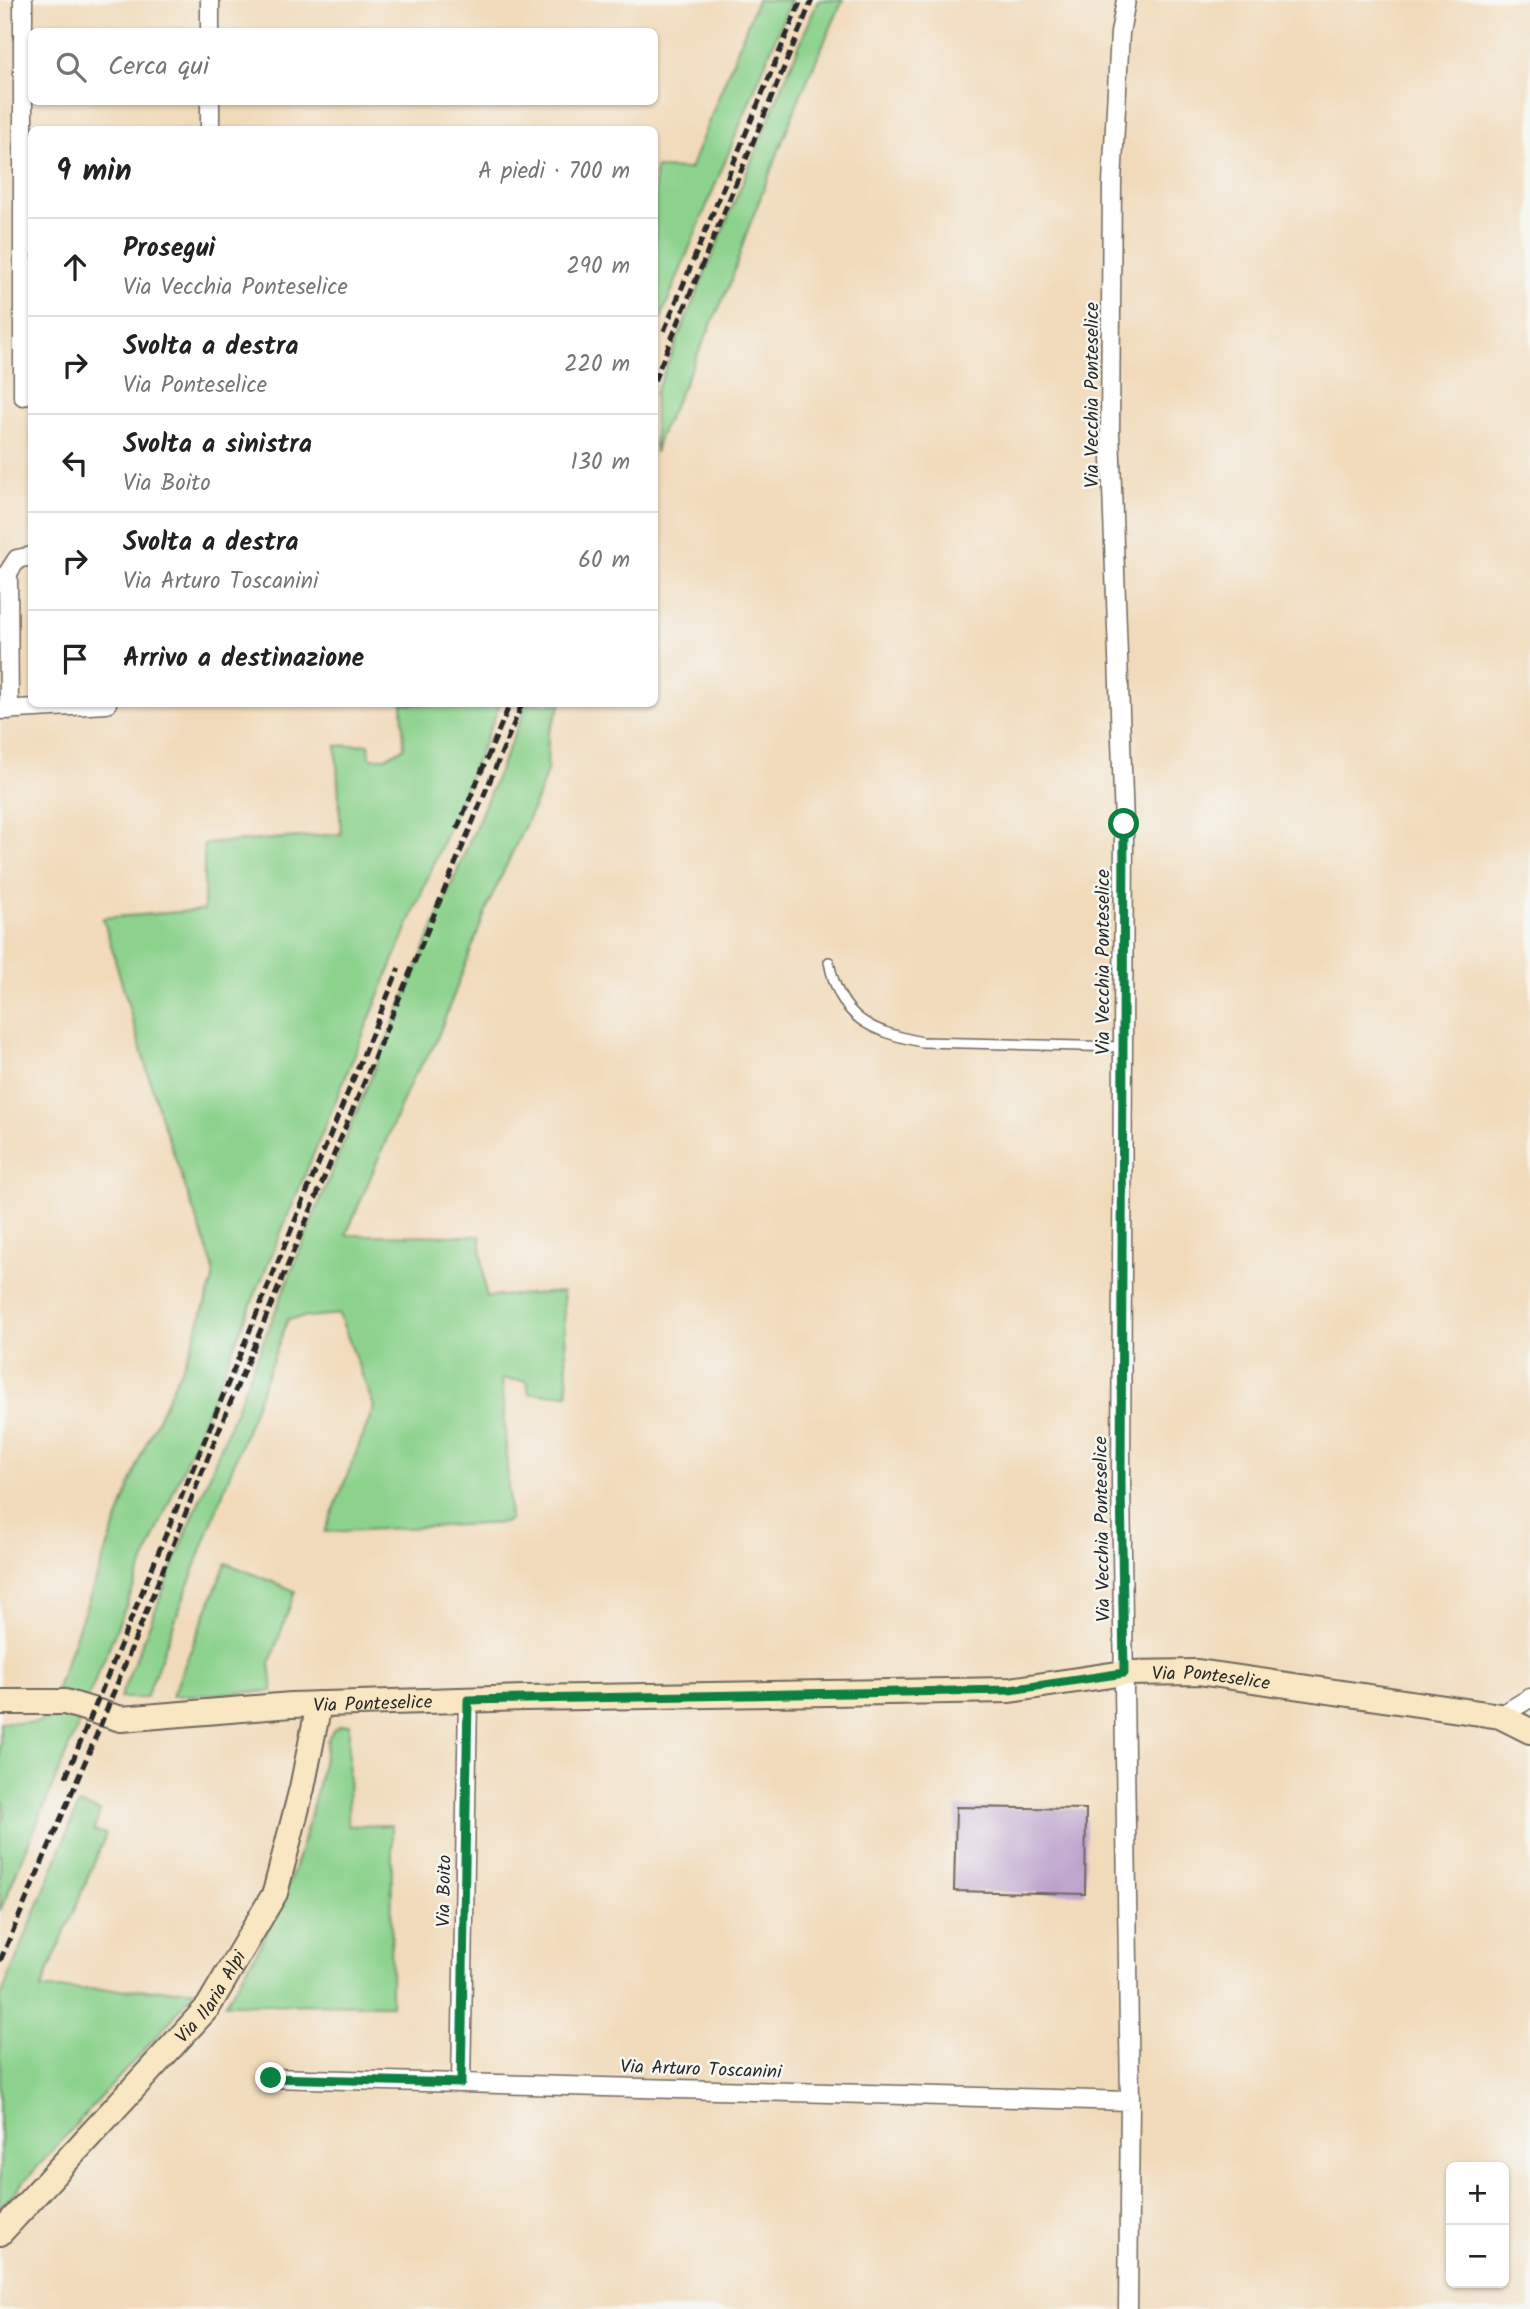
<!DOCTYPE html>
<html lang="it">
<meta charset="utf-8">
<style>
:root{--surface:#fff;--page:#f2f2f2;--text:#222;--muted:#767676;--line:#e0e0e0}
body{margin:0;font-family:Kalam,sans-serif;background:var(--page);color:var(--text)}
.controls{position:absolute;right:21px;bottom:21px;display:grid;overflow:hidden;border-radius:10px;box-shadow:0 2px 5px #0004}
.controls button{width:63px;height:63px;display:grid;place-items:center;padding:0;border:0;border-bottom:2px solid var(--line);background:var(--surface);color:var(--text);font:35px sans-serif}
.stop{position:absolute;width:21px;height:21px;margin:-16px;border:5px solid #0b8043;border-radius:50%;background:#fff}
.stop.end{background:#0b8043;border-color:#fff;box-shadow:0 2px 7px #0008}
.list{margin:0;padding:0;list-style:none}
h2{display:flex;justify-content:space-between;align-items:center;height:91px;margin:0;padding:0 28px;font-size:30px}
h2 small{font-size:23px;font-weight:400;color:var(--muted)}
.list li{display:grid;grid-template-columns:46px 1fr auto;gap:21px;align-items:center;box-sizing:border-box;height:98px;padding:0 28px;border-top:2px solid var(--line)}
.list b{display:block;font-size:26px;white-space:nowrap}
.list p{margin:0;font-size:23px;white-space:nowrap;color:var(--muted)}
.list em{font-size:23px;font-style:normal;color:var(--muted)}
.icon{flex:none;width:38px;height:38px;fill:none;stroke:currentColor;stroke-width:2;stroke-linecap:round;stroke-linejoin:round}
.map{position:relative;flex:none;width:1530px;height:2309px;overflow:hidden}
.search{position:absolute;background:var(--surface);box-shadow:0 2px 5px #0004;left:28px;top:28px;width:630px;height:77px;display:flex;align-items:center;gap:18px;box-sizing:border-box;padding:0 24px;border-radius:10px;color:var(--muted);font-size:26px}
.panel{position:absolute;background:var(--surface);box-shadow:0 2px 5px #0004;left:28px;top:126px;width:630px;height:581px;border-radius:10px}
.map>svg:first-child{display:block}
.grass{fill:#8cd28d;stroke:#5c7e5c;stroke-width:2}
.building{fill:#bca2cc}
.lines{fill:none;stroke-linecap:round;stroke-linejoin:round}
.lane-casing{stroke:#70685d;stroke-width:12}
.street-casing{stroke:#70685d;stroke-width:21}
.secondary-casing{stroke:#70685d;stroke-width:28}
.lane{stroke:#fff;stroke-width:9}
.street{stroke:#fff;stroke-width:18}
.secondary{stroke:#f9e7c3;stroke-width:24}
.rail{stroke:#2b2b2b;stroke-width:5;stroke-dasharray:10 5;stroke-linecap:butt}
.route{stroke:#0b8043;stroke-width:9}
.labels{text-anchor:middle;stroke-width:5;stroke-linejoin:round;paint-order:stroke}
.street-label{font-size:19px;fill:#2b2b2b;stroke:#f6f6f2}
</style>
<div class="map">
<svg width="1530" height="2309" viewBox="0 0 1530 2309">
<rect width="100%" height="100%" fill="#f6f6f2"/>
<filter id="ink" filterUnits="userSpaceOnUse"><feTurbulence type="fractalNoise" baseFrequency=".0143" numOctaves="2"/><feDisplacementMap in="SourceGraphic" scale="14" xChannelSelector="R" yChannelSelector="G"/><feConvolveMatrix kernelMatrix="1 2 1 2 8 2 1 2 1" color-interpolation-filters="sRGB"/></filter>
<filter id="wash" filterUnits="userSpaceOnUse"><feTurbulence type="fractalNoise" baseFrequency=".00686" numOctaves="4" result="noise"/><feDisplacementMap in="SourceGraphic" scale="28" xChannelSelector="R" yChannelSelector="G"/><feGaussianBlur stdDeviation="1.57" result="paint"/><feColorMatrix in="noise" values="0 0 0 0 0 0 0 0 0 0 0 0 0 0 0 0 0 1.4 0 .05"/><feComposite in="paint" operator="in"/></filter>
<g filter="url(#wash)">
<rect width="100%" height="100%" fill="#f1daba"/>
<path class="grass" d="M 757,0 L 791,0 L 655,332 L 655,168 L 690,169 Z
M 818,0 L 843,0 L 801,94 L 745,237 L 731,282 L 659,438 L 655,453 L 655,394 Z
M 402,704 L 500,704 L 87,1700 L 56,1690 L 141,1455 L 191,1348 L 213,1279 L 213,1266 L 160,1115 L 103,918 L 204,910 L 204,844 L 341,834 L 336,746 L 369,744 L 370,758 L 385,758 L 404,748 Z
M 527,704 L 561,704 L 548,734 L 547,771 L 537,799 L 489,903 L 435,1044 L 412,1079 L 346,1235 L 480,1236 L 486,1297 L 563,1292 L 568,1394 L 529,1394 L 527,1381 L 502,1379 L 510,1520 L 504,1523 L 325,1532 L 374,1407 L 339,1314 L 288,1319 L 146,1698 L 120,1698 L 331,1173 Z
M 226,1563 L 295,1591 L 270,1663 L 273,1691 L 172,1696 Z
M 69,1716 L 80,1721 L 0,1911 L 0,1823 L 4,1816 L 3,1803 L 0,1802 L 0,1722 L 33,1723 Z
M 349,1724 L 348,1826 L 392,1825 L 391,2005 L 225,2004 C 241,1978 258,1952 271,1924 C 300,1866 315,1802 328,1739 C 333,1728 337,1725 349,1724 Z
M 79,1804 L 100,1811 L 94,1831 L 106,1834 L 41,1989 L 194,1990 L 172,2019 L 0,2208 L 0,1999 Z"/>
<g id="blocks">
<path class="building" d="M 956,1807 L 1086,1809 L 1085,1894 L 954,1891 Z"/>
</g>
</g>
<g filter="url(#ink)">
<use href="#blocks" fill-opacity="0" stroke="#70685d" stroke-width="2"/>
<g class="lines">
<defs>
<path id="lane" d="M 829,962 C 840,1019 870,1031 922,1042 L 1122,1047"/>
<path id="street" d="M 23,0 L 23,396
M 210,0 L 210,32
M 1126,0 L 1120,33 L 1112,183 L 1110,431 L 1124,824 L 1121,1482 L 1130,2101 L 1128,2309
M 210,102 L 210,130
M 0,710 L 107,704
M 9,710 L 8,573 L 17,559 L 32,556
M 1500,1716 L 1530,1698
M 271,2078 L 1130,2101
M 461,2083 L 468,1700"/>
<g id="secondary">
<path id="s1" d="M 0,1702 L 65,1702 L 121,1719 L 291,1705 L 525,1698 L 1010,1690 L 1124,1673 L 1198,1672 L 1500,1716 L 1530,1731"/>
<path id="s2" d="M 0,2233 L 208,2007 L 275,1893 L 302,1788 L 319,1704"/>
</g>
</defs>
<use href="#lane" class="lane-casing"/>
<use href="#street" class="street-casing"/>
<use href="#secondary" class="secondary-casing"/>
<use href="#lane" class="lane"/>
<use href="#street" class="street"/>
<use href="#secondary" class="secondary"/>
<path class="rail" d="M 664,331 L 801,0
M 654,381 L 812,0
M 457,829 L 510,704
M 66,1777 L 399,968
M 0,1961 L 99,1729 L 221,1425 L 522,704"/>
</g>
</g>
<g class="lines" filter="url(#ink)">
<path class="route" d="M 271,2078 L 461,2083 L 468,1700 L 1010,1690 L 1124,1673 L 1121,1482 L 1124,824"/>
</g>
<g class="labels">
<g class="street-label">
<text transform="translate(1091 395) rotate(-90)" y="7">Via Vecchia Ponteselice</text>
<text transform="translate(1102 962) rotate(-90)" y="7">Via Vecchia Ponteselice</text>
<text transform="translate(1101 1529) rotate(-91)" y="7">Via Vecchia Ponteselice</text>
<text dy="7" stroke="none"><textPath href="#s1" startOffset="1216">Via Ponteselice</textPath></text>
<text dy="7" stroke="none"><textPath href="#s1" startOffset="376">Via Ponteselice</textPath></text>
<text transform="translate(443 1891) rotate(-89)" y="7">Via Boito</text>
<text dy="7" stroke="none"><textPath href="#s2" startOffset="317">Via Ilaria Alpi</textPath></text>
<text transform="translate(701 2068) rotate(2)" y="7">Via Arturo Toscanini</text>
</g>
</g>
</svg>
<div class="controls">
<button>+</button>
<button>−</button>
</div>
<div class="stop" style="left:1124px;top:824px"></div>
<div class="stop end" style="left:271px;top:2078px"></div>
<div class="search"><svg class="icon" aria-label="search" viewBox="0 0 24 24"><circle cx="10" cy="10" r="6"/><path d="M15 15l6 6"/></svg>Cerca qui</div>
<section class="panel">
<h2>9 min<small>A piedi · 700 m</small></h2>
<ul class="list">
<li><svg class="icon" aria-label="ahead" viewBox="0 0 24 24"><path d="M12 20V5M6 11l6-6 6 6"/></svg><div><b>Prosegui</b><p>Via Vecchia Ponteselice</p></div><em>290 m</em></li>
<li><svg class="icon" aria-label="right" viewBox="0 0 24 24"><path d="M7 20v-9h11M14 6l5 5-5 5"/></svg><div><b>Svolta a destra</b><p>Via Ponteselice</p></div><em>220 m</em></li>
<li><svg class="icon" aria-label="left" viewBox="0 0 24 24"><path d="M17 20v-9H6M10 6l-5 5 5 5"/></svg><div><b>Svolta a sinistra</b><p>Via Boito</p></div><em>130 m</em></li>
<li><svg class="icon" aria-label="right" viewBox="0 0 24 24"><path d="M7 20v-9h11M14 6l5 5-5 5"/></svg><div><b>Svolta a destra</b><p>Via Arturo Toscanini</p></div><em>60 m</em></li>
<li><svg class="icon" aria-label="arrive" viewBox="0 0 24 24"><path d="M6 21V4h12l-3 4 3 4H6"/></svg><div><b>Arrivo a destinazione</b></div></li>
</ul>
</section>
</div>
